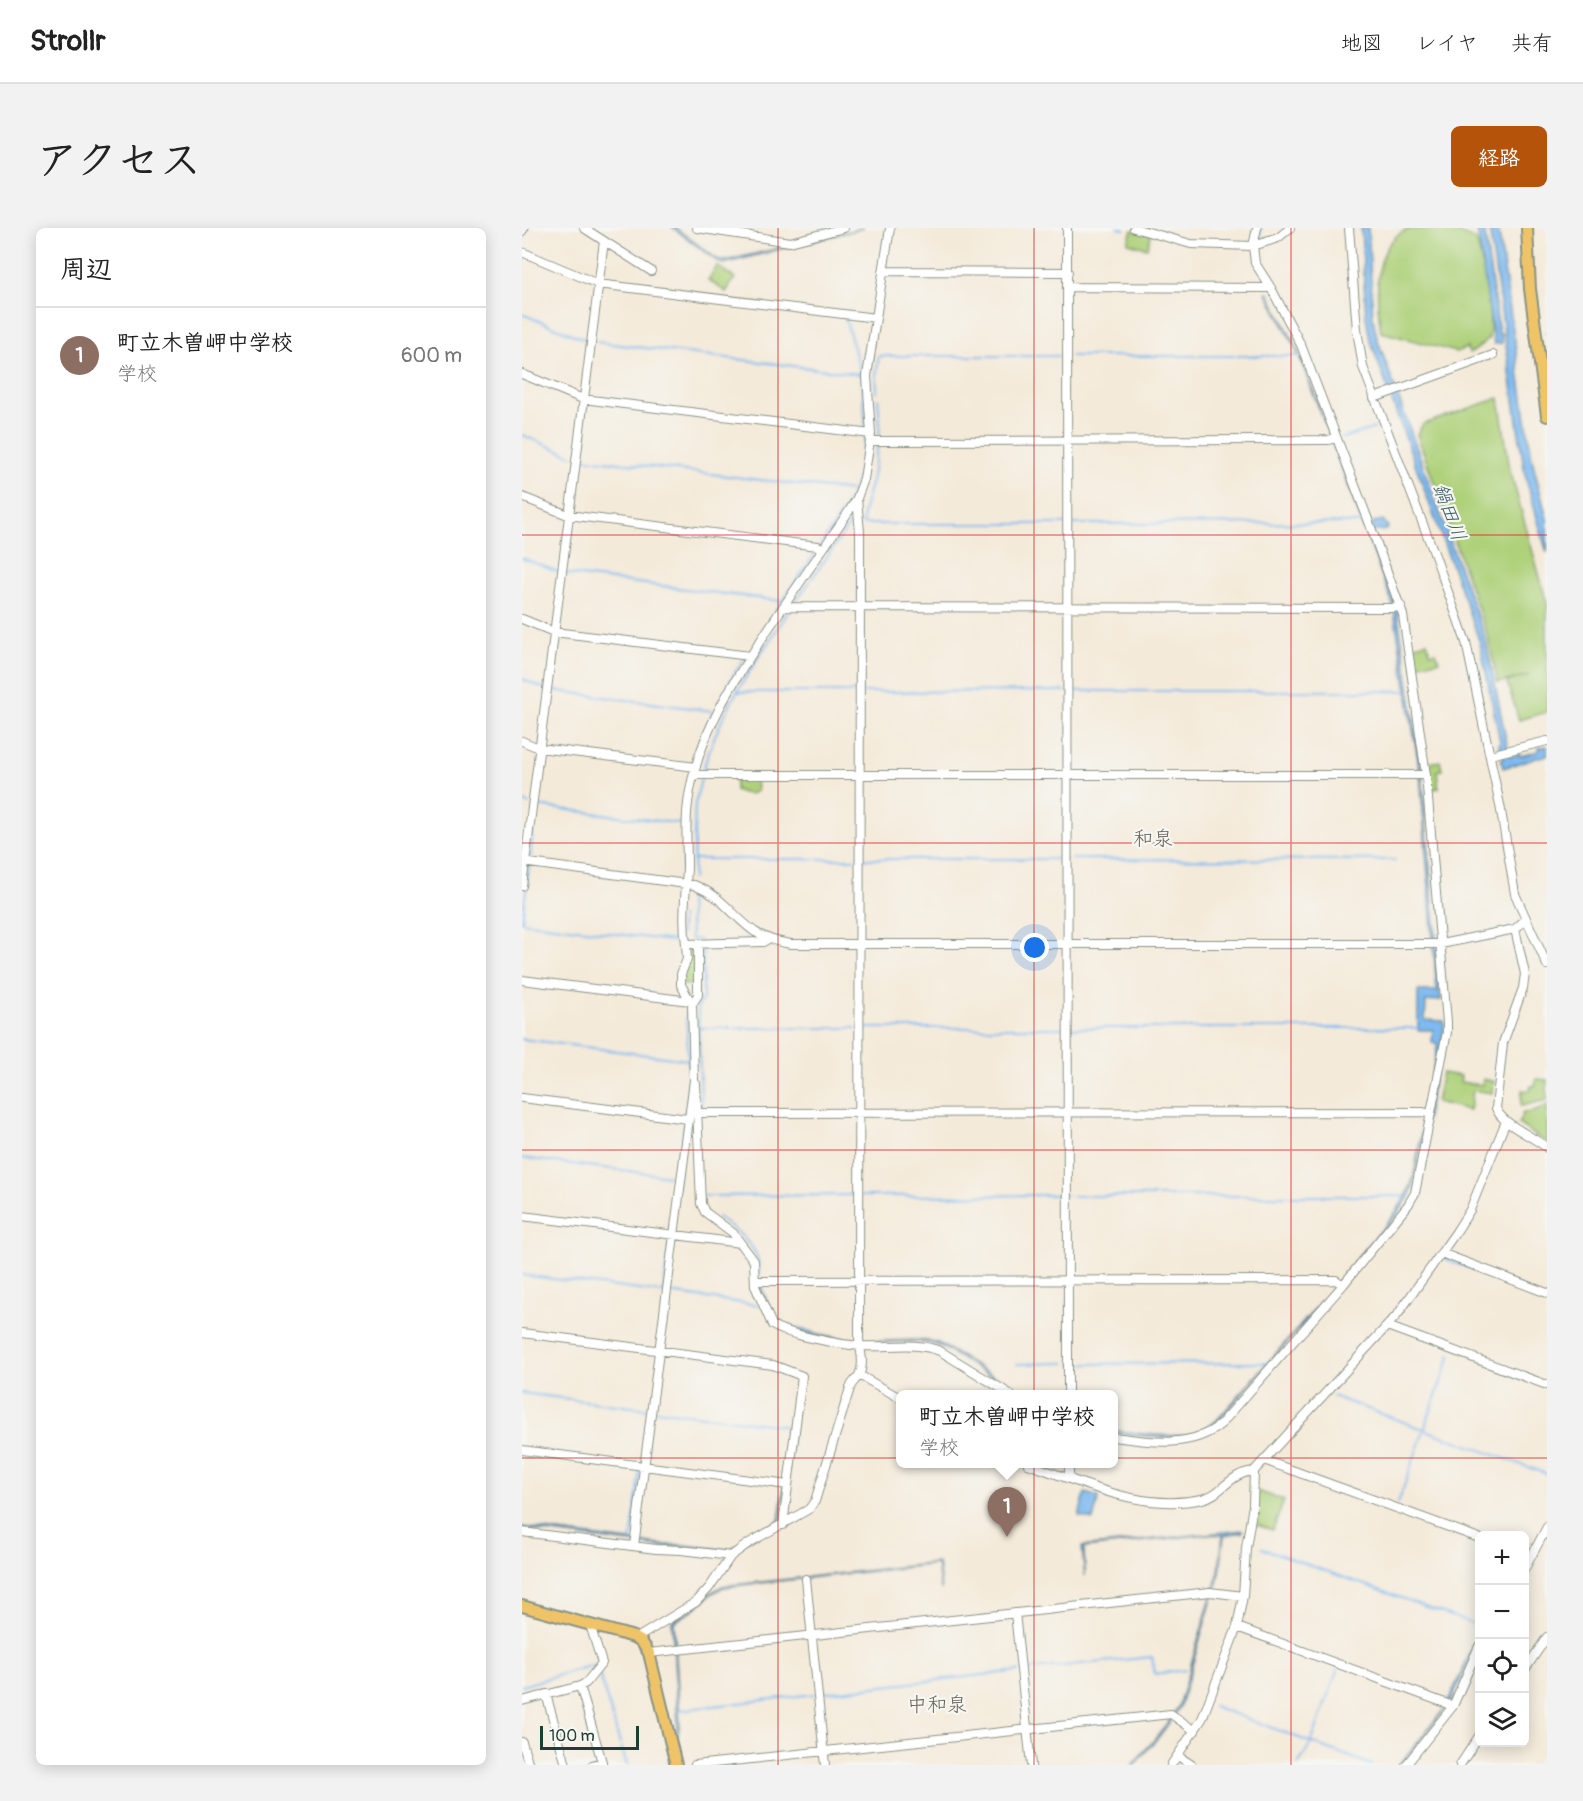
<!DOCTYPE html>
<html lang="ja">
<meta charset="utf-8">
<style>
:root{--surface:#fff;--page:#f2f2f2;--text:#222;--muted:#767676;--line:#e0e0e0;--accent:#b45309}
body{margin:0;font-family:Pangolin,"Klee One",sans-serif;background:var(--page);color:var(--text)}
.controls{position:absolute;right:18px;bottom:18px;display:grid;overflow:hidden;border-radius:9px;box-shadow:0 3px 15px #0003}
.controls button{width:54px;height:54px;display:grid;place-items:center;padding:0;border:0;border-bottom:2px solid var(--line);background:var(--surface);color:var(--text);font:30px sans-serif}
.scale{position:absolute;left:18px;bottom:15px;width:99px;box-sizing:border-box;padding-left:6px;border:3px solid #1f3d34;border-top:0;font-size:16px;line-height:21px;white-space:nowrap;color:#1f3d34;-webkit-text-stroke:4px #f6f6f2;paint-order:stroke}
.you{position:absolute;left:513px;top:720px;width:21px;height:21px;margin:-15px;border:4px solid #fff;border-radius:50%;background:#1a73e8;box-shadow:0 0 0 9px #1a73e833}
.badge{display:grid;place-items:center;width:39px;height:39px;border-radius:50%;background:var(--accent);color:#fff;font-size:20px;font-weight:700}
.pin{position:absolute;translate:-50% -50px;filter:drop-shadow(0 2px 3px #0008)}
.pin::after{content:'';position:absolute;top:32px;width:21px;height:18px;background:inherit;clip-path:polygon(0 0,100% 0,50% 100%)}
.popup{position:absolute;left:374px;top:1162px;width:222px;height:78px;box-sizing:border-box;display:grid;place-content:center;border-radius:9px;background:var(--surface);filter:drop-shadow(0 2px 4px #0005);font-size:20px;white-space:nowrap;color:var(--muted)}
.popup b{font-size:22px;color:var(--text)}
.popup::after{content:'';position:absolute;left:50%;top:100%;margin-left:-12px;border:12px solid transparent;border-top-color:var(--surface)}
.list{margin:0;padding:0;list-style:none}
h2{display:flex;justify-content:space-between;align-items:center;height:78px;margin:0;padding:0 24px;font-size:26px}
h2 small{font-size:20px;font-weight:400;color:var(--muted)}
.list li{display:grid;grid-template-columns:39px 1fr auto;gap:18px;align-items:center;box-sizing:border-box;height:96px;padding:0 24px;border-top:2px solid var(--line)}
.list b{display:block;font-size:22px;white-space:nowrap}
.list p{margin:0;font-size:20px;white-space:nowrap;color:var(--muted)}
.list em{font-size:20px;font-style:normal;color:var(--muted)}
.icon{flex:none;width:33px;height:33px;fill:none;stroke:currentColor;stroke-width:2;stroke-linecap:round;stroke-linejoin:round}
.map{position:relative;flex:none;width:1025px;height:1537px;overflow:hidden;border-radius:9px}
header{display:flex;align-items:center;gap:36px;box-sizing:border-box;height:84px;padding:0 30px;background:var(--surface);border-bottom:2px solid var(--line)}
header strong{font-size:28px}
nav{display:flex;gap:33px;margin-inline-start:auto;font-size:21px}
.intro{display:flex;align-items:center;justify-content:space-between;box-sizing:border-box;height:144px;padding:0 36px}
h1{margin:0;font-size:42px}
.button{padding:15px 27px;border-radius:9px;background:var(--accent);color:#fff;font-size:21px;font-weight:700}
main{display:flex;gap:36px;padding:0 36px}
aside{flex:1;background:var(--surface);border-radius:9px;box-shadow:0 3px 15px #0003}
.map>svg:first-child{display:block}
.green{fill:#afd17a;stroke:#678757;stroke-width:1.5}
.water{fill:#7eb9f0;stroke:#4e7b92;stroke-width:1.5}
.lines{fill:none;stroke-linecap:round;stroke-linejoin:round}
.stream{stroke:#7eb9f0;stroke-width:2}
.minor-casing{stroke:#8a9486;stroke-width:10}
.major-casing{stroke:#8a9486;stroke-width:14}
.minor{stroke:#fff;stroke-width:8}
.major{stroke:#efc469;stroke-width:10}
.grid{fill:none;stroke:#d62828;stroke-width:1.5;stroke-opacity:0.55}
.labels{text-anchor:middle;stroke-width:4.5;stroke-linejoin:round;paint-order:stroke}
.water-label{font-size:20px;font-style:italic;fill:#375c63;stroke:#f6f6f2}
.neighbourhood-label{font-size:20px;fill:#676256;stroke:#f6f6f2}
</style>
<header>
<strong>Strollr</strong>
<nav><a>地図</a><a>レイヤ</a><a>共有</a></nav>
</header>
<div class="intro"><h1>アクセス</h1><a class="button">経路</a></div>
<main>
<aside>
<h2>周辺<small></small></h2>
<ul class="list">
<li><span class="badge" style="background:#8d6e63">1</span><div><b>町立木曽岬中学校</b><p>学校</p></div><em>600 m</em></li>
</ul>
</aside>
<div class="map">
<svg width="1025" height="1537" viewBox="0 0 1025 1537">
<rect width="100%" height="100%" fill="#f6f6f2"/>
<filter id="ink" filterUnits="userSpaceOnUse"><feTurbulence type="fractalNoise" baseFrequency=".0167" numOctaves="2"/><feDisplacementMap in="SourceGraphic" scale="12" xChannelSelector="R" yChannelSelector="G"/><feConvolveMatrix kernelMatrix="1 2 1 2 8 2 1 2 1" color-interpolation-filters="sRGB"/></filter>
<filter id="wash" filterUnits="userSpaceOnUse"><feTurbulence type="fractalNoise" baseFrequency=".008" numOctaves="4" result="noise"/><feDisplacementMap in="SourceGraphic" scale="24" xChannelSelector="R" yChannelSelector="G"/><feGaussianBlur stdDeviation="1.35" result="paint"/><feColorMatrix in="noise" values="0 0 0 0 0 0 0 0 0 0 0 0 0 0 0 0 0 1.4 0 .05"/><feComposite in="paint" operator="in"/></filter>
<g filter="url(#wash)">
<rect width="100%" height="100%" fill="#f4ead9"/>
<path class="green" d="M 891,0 L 926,0 L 954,12 C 961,33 971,89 967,110 L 952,123 L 947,125 L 945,120 L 934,124 L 859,104 C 854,71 848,11 891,0 Z
M 610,2 L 629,7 L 625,20 L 606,15 Z
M 195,38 L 213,50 L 204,64 L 186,52 Z
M 977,170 L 988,242 L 1025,375 L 1025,484 L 997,492 L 985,454 L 1007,447 L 976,455 L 966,409 L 895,206 L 901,196 Z
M 905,414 L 908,425 L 914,424 L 917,433 L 892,437 L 889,418 Z
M 918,533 L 920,542 L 915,543 L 917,560 L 910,561 L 908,560 L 906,535 Z
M 213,549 L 234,549 L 235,563 C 228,568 220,565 213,562 Z
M 166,718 L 172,718 L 174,756 L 161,757 L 161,747 Z
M 920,845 L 939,848 L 938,854 L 960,857 L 961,851 L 972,853 L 970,865 L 951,862 L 948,882 L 914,874 Z
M 1014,851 L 1025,852 L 1025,872 L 999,878 L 1000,862 L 1008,863 L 1009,858 L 1013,858 Z
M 1025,877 L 1025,915 L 996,896 L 1001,885 L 1012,884 Z
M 735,1263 L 762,1272 L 751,1302 L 731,1296 Z"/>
<path class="water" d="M 151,0 L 154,0 L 195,31 L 203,33 L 341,0 L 201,36 L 195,33 Z
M 839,0 L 846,0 L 851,90 L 855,110 L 964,413 L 987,526 L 988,529 L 997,526 L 998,528 L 1017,523 L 1016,520 L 1025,518 L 1025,527 L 981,540 L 979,532 L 981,530 L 977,518 L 978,513 L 958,415 L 848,112 L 844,89 Z
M 955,0 L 962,0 L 977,105 L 979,105 L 980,115 L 972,116 Z
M 967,0 L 976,0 L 1010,231 L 1025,291 L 1025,325 L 1003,247 Z
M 746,64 L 775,120 L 843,297 L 846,300 L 853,294 L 861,292 L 866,299 L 865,302 L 853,303 L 847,307 L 875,380 L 900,545 L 919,772 L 904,773 L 903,792 L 922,793 L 922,803 L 891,958 L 887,969 L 877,984 L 817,1056 L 692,1198 C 688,1200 683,1203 679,1205 C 660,1213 613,1208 592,1204 L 592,1202 C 610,1205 654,1210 671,1206 C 681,1203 688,1198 695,1192 C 744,1137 793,1082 839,1026 C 858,1003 882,980 891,951 L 915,820 L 915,815 L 910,815 L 911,802 L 896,802 L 896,763 L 915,763 L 898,545 L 871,377 L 777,128 L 745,65 Z
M 236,1056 L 238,1056 L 253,1093 C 281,1103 310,1110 340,1113 C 365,1115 392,1109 416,1115 L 502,1166 L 497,1166 L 422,1120 C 404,1111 382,1114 363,1114 C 335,1114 272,1109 250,1092 Z
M 276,1150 L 277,1151 L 258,1295 L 206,1323 L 163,1318 L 140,1319 L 0,1301 L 0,1299 L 138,1317 L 161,1317 L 206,1322 L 257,1293 Z
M 563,1265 L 577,1269 L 571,1292 L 557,1288 Z
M 721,1302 L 721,1304 L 702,1307 L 698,1344 L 658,1478 L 640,1505 L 612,1537 L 610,1537 L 638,1505 L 656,1479 L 697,1344 L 701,1307 L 684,1306 L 562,1320 L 563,1348 L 560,1319 Z
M 416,1335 L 419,1362 L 415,1336 L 201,1359 L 189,1366 L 170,1383 L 152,1394 L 158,1496 L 155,1511 L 161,1537 L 159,1537 L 153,1509 L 156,1496 L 150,1393 L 169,1382 L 188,1365 L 201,1358 Z
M 957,1406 L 957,1410 L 929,1473 L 879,1537 L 877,1537 L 923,1480 Z"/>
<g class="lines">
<path class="stream" d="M 596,0 L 602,1
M 738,10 L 739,0
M 0,11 L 6,0
M 0,86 L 64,112
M 323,90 L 340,148 L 344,203
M 1022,105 L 1025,104
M 74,114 L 337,146
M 549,128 L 777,128
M 355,165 L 354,146 L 357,128 L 543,128
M 356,171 L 358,196 L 357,209
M 0,207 L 51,228
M 821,210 L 853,200
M 57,230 L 330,263
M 341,295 L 341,285 L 350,253 L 356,216
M 340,296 L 544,296
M 549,296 L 841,295
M 298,317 C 313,296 328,275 336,251 C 341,238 341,222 343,209
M 0,330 L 36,344
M 43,346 L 260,373
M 272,376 L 328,296 L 334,296
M 240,403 L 296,321
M 0,451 L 21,460
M 30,451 L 36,409
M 29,462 L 191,483
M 549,463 L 882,463
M 217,464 L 334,464
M 340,464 L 543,463
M 201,467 L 212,446 L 223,430
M 171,535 L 176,518 L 191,485
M 181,543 C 196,484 234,434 267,383
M 0,573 L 7,576
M 14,578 L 162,596
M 173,631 L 335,631
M 340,631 L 544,631
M 550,631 L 873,632
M 8,632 L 13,582
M 160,651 L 161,630
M 171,651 L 173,576 L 179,551
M 167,667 L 169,711 L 178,712
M 159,689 L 159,707
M 0,693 L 7,639
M 0,694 L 159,714
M 176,800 L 334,800
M 340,800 L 543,800
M 550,800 L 896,800
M 0,811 L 166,832
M 179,878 L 176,779 L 181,770 L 181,718
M 163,887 L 167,858 L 164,775
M 0,930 L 156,949
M 182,968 L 334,967
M 340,968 L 544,967
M 549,968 L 881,968
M 196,989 C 209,998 232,1016 236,1032 C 237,1036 236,1042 237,1047
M 149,1003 L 163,893
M 923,1031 L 1003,1061
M 0,1047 L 141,1065
M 147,1065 L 236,1077
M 141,1066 L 148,1009
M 495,1136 L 543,1135
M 549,1136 L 745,1135
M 0,1165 L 126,1181
M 810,1168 L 1025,1246
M 133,1182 L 269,1199
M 876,1275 L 929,1126
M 109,1314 L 118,1241
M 740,1320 L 957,1398
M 501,1442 L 630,1429 L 633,1446 L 664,1442
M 78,1448 L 98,1515
M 0,1458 L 71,1437
M 298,1465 L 497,1443
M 691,1478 L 850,1537
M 157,1482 L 293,1466
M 99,1519 L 105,1537
M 776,1537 L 789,1515 L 816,1440"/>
</g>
</g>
<g filter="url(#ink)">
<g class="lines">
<defs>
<path id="minor" d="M 175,0 L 268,14 L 322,0
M 545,0 L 546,1166
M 612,0 L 669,16 L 731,18 L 756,10 L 768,0
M 827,0 L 835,102 L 841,139 L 912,325 L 944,414 L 978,577 L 993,666 L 1025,737
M 0,3 L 2,0
M 82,13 L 129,43
M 0,24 L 76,56 L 354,90
M 362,43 L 546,44
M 546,59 L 749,60
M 0,146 L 61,171 L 349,206
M 852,170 L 971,127
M 348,213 L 807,212 L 814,209
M 0,269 L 46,287 L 296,318 L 300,321
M 261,379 L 871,380 L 879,378
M 0,391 L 32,404 L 228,428
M 0,513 L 17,520 L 174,539
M 968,527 L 1025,513
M 172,547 L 904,547
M 0,634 L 172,657 C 202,669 209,687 233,704 C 244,711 256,714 269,716 L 919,716 L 993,701 L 1004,691
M 0,658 L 82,13 L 62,0
M 993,701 L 1003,746 L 1001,760 L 981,815 L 974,880 C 979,896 1011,908 1025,920
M 246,711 L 241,714 L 164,716 C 160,690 164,665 165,639 C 165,618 163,596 166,575 C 175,505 216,446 255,388 C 279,353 303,318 327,283 L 335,270 L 342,251 L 349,206 L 345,148 L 368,0
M 164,716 L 165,731 L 159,746 L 159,757 L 170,776
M 0,752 L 168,773
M 174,856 L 179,976 L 183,984 L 211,1005 L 232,1033 L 233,1058 L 250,1097 C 266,1107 320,1117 340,1118 C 366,1120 393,1113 418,1123 L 488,1166
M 0,870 L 166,891
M 176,885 L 901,884 L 908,886
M 0,988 L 218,1015
M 919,1025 L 1025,1065
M 233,1053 L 814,1052 L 821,1057
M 865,1098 L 1025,1157
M 0,1105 L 251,1137 L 280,1148 L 261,1297
M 337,1147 L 378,1170
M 592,1209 C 628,1214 671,1221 700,1195 L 821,1057 L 886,977 L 893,965 L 925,804 L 925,794 L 904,547 L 881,387 L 847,294 L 779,117 L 749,60 L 733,35 L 731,18 L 735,0
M 0,1222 L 266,1257
M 742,1232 L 957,1310
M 506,1236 C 562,1255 619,1284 680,1271 C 700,1267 707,1245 732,1243 L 876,1086 L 934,1004 L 948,982 L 984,893
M 547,1236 L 547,1250
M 0,1304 L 134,1321 L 159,1322 L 209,1328
M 112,1318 L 172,852 L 170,776 L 176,767 L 176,716
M 1002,1342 L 1025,1299
M 284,1351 L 303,1537
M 493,1385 L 509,1537
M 715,1399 L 931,1478
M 115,1410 L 174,1374 L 187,1360 L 209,1328 L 227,1315 L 287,1281 L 293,1273 L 328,1160 C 330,1154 334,1152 337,1147 C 343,1136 338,1122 337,1111 L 338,305 L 335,270
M 127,1425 L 688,1364 L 721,1368
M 1002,1443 L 1025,1409
M 58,1458 L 80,1534 L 70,1537
M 24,1466 L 44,1537
M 0,1473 L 58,1458 L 64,1455 L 80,1435 L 68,1397
M 0,1514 L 7,1537
M 656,1528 L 670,1537
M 173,1537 L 649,1486 L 673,1503
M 649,1537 L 680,1491 L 715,1399 L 721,1368 L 724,1320 L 731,1277 L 732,1243
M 884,1537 L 931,1478 L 957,1418
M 938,1537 L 957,1508"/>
<path id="major" d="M 1005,0 L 1008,61 L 1025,188
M 0,1378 L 112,1409 L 119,1413 L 127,1425 L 154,1537"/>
</defs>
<use href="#minor" class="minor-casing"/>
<use href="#major" class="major-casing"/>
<use href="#minor" class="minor"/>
<use href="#major" class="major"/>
</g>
</g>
<path class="grid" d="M 256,0 L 256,1537M 512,0 L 512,1537M 769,0 L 769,1537M 0,307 L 1025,307M 0,615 L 1025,615M 0,922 L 1025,922M 0,1230 L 1025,1230"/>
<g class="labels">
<g class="water-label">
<text transform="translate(928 284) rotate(70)" y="7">鍋田川</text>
</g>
<g class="neighbourhood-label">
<text x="631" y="617">和泉</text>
<text x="415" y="1483">中和泉</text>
</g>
</g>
</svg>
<div class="controls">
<button>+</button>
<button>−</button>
<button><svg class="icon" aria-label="locate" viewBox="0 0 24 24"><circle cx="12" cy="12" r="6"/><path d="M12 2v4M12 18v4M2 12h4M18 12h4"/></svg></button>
<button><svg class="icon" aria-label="layers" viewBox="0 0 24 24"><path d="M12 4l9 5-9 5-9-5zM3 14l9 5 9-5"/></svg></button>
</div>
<div class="scale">100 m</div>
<div class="you"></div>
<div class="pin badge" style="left:485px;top:1309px;background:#8d6e63">1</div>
<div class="popup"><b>町立木曽岬中学校</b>学校</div>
</div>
</main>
